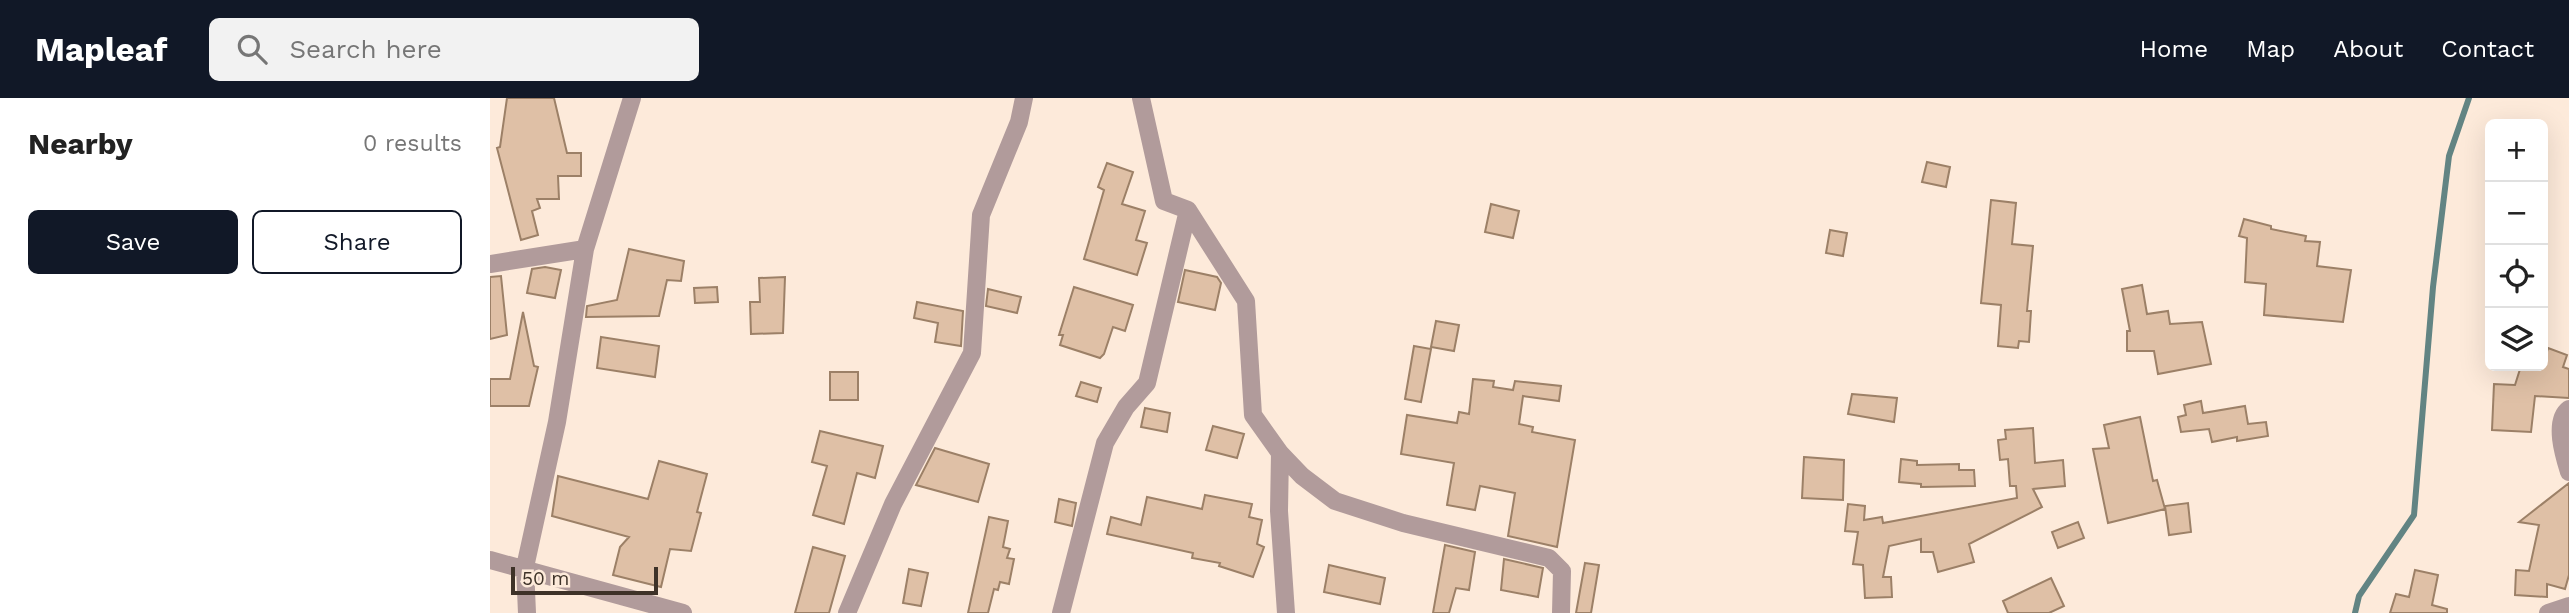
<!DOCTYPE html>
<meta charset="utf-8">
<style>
:root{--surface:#fff;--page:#f2f2f2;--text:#222;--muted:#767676;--line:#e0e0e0;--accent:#111827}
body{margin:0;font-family:"Work Sans",sans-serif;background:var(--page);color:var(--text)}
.controls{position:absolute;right:21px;top:21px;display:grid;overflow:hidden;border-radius:10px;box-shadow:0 7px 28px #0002}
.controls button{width:63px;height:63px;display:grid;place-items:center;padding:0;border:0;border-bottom:2px solid var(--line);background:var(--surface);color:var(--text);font:35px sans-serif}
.scale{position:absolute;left:21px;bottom:18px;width:147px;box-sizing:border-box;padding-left:7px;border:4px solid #3e3228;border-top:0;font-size:19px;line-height:24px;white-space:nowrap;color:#3e3228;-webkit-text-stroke:5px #fdeada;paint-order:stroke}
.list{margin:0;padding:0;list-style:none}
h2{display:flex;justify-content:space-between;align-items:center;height:91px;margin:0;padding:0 28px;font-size:30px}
h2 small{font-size:23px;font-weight:400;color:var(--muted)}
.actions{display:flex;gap:14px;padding:21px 28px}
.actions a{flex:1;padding:16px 0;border:2px solid var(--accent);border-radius:10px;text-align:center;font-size:24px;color:var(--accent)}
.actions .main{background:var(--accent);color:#fff}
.icon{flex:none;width:38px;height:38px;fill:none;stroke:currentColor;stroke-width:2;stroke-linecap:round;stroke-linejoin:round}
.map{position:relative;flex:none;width:2079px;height:515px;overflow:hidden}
header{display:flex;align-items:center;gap:42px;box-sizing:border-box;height:98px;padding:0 35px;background:var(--accent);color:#fff}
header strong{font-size:33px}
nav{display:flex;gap:38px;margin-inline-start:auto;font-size:24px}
.search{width:490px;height:63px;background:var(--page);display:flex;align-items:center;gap:18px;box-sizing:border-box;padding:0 24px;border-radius:10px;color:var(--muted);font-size:26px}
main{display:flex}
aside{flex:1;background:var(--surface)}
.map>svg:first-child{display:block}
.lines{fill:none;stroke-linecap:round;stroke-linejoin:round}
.stream{stroke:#628483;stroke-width:6}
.building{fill:#dfc0a6;stroke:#9c8067;stroke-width:2}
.minor{stroke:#b19b9b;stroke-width:18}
</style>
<header>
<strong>Mapleaf</strong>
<div class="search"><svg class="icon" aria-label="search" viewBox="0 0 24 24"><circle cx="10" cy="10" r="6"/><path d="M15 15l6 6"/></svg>Search here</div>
<nav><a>Home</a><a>Map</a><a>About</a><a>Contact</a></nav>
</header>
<main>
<aside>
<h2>Nearby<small>0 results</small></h2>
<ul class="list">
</ul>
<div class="actions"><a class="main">Save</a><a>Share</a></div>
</aside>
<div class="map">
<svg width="2079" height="515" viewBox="0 0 2079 515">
<rect width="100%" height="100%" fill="#fdeada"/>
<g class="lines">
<path class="stream" d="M 1865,515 L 1869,498 L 1924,417 L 1943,189 L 1959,58 L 1979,0"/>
</g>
<path class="building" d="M 17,0 L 64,0 L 77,55 L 91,55 L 91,78 L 68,78 L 69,101 L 47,101 L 50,110 L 42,113 L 48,137 L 31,142 L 7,50 L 10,49 Z
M 1437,64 L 1460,69 L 1456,89 L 1432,84 Z
M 617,65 L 643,74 L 632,106 L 655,113 L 646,142 L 657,145 L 647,177 L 594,161 L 614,92 L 608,89 Z
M 1501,102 L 1526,105 L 1522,146 L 1543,148 L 1537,213 L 1541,213 L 1539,244 L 1529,243 L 1528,250 L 1508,248 L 1511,207 L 1491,205 Z
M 1001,106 L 1029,113 L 1023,140 L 995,134 Z
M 1754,121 L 1781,128 L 1781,131 L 1816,138 L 1815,143 L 1830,144 L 1827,168 L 1861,172 L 1853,224 L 1774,217 L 1776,186 L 1755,184 L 1757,140 L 1749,138 Z
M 1340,132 L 1357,135 L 1353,158 L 1336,155 Z
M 139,151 L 194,163 L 191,183 L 177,182 L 169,218 L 96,219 L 97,208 L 127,202 Z
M 55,169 L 71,172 L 65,200 L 37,195 L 42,171 Z
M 695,172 L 727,179 L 731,185 L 725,212 L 688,204 Z
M 11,178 L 17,237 L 0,241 L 0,179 Z
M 295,179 L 293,235 L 261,236 L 260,204 L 270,204 L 269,180 Z
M 1652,187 L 1657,216 L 1678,213 L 1680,226 L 1712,224 L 1721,266 L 1668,276 L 1664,253 L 1637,253 L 1637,233 L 1640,233 L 1632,191 Z
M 227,189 L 228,204 L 205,205 L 204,190 Z
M 584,189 L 643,207 L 635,233 L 623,229 L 614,256 L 610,260 L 570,247 L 573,237 L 569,237 Z
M 498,191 L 531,199 L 527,215 L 496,208 Z
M 427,204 L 473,213 L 471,248 L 445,244 L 448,225 L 424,220 Z
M 33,214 L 44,268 L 48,269 L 39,308 L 0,308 L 0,281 L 20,281 Z
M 946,223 L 969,227 L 964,253 L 941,249 Z
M 111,239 L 169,248 L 165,279 L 107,270 Z
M 924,248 L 941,251 L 931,304 L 915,301 Z
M 2058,250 L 2077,257 L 2073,269 L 2079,271 L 2079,300 L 2045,298 L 2041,334 L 2002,332 L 2004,286 L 2025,287 L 2031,268 L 2053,268 Z
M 340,274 L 368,274 L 368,302 L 340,302 Z
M 983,281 L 1004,283 L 1003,289 L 1023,292 L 1025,283 L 1071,288 L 1069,303 L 1033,298 L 1029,326 L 1043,329 L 1042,334 L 1085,342 L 1067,449 L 1018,438 L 1025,395 L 990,388 L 985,412 L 957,407 L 964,365 L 911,356 L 917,317 L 967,325 L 969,314 L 979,316 Z
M 591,284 L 611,290 L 607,304 L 586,298 Z
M 1362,296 L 1407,300 L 1404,324 L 1358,316 Z
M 1711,303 L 1713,315 L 1755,308 L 1758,326 L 1776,324 L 1778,338 L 1747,343 L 1747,339 L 1722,344 L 1719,331 L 1691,334 L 1688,319 L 1696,317 L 1694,307 Z
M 655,310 L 680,315 L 677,334 L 651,329 Z
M 1650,319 L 1663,383 L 1667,382 L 1675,411 L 1618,425 L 1603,351 L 1619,350 L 1614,327 Z
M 723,328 L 754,336 L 747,360 L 716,352 Z
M 1543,330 L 1545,365 L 1573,362 L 1575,388 L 1543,391 L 1552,409 L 1479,446 L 1484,464 L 1448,474 L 1443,454 L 1431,454 L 1431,441 L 1399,448 L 1393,479 L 1401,479 L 1402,499 L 1375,500 L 1373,467 L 1363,466 L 1368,434 L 1355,433 L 1358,406 L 1375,408 L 1374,422 L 1392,419 L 1393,425 L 1527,400 L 1526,388 L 1520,388 L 1518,361 L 1510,362 L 1508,342 L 1516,341 L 1515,332 Z
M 330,333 L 393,348 L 385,380 L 367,375 L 354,426 L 323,417 L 337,368 L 322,364 Z
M 445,350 L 499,366 L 488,404 L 426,387 Z
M 1314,359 L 1354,362 L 1353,402 L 1312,400 Z
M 1411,361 L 1427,363 L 1427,367 L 1469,366 L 1469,372 L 1484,372 L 1485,388 L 1431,389 L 1431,386 L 1409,384 Z
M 169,363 L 217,376 L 207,414 L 211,415 L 201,453 L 180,451 L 171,489 L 123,477 L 130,449 L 139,439 L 62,418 L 68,378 L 158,401 Z
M 2079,385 L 2079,477 L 2075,491 L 2057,486 L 2057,499 L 2025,497 L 2026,472 L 2039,473 L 2049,427 L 2029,424 Z
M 715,397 L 762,406 L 759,419 L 772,422 L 767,446 L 774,449 L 763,479 L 729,468 L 730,465 L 702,460 L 703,455 L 617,436 L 621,419 L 651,427 L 657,399 L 712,411 Z
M 569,401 L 586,405 L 582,428 L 565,424 Z
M 1698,405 L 1701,434 L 1679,437 L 1675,408 Z
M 499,419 L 518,423 L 513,449 L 520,451 L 517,460 L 524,461 L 519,486 L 510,484 L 508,492 L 504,491 L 498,515 L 478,515 Z
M 1588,424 L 1594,440 L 1568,450 L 1562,434 Z
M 955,447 L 985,454 L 979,492 L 966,490 L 959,515 L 943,515 Z
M 323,449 L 355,458 L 339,515 L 305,515 Z
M 1014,461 L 1053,470 L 1048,499 L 1011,492 Z
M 1095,465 L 1109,467 L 1101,515 L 1086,515 Z
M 839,467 L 895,480 L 890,506 L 834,494 Z
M 419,471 L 438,475 L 431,508 L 413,505 Z
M 1925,472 L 1948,477 L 1942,507 L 1957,511 L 1957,515 L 1900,515 L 1906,496 L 1919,499 Z
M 1561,480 L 1574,508 L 1559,515 L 1518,515 L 1513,503 Z"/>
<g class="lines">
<path class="minor" d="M 651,0 L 674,103 L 698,112 L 756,203 L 763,317 L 790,355 L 812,378 L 845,403 L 913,425 L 1059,460 L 1072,473 L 1071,515
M 0,166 L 95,151
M 2079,311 C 2063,323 2074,358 2079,374
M 790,355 L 789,413 L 796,515
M 0,462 L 193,515
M 37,515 L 35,469 L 67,324 L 95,151 L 142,0
M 357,515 L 403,406 L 482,255 L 491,117 L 529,24 L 534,0
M 571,515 L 615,345 L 636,309 L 657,285 L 698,112
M 2058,515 L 2079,508"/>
</g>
</svg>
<div class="controls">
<button>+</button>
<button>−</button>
<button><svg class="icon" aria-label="locate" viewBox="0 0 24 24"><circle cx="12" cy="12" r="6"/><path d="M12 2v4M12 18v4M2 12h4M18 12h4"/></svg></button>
<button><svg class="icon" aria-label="layers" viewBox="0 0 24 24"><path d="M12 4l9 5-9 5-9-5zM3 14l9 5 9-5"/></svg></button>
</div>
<div class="scale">50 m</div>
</div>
</main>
